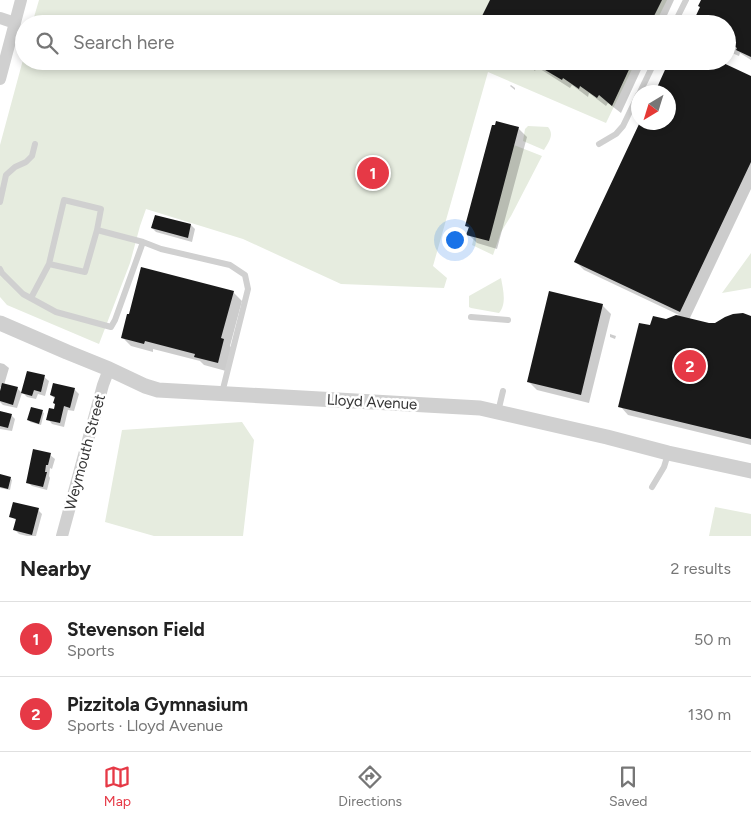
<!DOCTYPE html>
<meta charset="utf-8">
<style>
:root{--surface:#fff;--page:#f6f6f6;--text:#222;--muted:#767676;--line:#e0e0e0;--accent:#e63946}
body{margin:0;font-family:Figtree,sans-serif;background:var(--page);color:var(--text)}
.compass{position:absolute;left:631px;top:85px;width:45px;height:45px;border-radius:50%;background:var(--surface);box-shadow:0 2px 8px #0003;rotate:218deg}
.you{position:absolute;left:454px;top:239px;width:18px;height:18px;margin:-12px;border:4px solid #fff;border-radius:50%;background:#1a73e8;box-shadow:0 0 0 8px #1a73e833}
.badge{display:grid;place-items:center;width:32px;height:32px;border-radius:50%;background:var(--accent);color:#fff;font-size:16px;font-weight:700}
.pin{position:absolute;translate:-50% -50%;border:2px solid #fff;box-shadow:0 1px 5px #0006}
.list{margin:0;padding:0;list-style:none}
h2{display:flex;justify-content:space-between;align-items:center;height:65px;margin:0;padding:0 20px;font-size:21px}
h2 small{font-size:16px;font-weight:400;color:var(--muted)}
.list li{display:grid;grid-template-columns:32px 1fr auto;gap:15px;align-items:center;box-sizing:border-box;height:75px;padding:0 20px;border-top:1px solid var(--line)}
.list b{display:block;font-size:19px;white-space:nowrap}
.list p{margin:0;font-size:16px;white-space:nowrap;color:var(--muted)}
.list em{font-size:16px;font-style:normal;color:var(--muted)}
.icon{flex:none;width:28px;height:28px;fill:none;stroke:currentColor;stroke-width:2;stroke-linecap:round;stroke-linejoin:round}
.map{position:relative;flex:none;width:751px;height:536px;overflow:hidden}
.search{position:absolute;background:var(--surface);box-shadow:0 2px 8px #0003;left:15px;right:15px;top:15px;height:55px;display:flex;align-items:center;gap:12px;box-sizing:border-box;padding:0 18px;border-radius:28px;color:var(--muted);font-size:19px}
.sheet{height:215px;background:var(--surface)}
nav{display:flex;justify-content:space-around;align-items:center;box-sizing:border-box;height:70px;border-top:1px solid var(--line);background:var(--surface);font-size:14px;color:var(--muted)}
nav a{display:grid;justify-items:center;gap:2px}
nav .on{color:var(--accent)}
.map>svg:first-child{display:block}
.green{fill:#e6ecdf}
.shadow{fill:#0003}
.building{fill:#1a1a1a}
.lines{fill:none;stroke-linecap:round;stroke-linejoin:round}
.service{stroke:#d0d0d0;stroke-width:6}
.minor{stroke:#d0d0d0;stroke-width:12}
.tertiary{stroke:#d0d0d0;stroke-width:15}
.labels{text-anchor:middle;stroke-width:5;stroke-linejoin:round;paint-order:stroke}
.street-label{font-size:15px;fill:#333;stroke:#fff}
</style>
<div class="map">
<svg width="751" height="536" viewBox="0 0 751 536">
<rect width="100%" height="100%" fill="#fff"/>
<path class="green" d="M 39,0 L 667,0 L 655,24 L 32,24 Z
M 24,56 L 24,61 L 636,61 L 606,123 L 488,72 L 433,266 L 447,278 L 444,288 L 341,284 L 243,239 L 146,209 L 140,226 L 130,263 L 99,344 L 7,305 L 0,297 L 0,145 Z
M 528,126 L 548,127 C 555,135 548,143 544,150 L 523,141 L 525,129 Z
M 514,145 L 542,156 L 511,216 L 501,232 L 493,255 L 472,245 L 474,237 Z
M 751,253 L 751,288 L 722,293 Z
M 501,278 C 503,289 507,304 499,313 L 471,308 L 469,307 L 469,296 Z
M 242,422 L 254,440 L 243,536 L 154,536 L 105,522 L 122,430 Z
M 715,507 L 751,514 L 751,536 L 709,536 Z"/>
<path class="shadow" d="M 492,0 L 674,0 L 663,24 L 480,24 Z
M 702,0 L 751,0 L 751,60 L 740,53 L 739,56 L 727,51 L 727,24 L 701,8 Z
M 523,61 L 645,61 L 621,113 L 608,103 L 606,106 L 589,93 L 588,97 L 572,85 L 570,88 L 537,67 L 535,71 Z
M 671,61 L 751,78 L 751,189 L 689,320 L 709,324 L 751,317 L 751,445 L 628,415 L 620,406 L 651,327 L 679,315 L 584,270 L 576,262 L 668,122 L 668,92 L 656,92 Z
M 511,85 L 515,88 L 515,90 L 510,86 Z
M 518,128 L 527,137 L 497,249 L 477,243 L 468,234 L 469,229 L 466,226 Z
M 191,225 L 195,229 L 192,242 L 156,232 L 152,228 Z
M 233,292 L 242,301 L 230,346 L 232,349 L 226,371 L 204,365 L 200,361 L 153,349 L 153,352 L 131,346 L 122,337 Z
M 602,305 L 611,314 L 589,403 L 537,390 L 528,381 Z
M 610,334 L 616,336 L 615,339 L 610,337 Z
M 0,363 L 4,364 L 9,368 L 4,385 L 17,388 L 22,393 L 17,408 L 3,405 L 0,402 L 2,388 L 0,387 Z
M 44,377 L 49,381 L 45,396 L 38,394 L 36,399 L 27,397 L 23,393 Z
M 74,389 L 79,394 L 74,411 L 68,410 L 64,427 L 52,424 L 48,419 L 54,411 L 56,405 L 55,399 L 51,395 Z
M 42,412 L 44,413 L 41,425 L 30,422 L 29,420 Z
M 0,413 L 11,415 L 15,419 L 12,431 L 0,429 Z
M 50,455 L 55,459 L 52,469 L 50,468 L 49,476 L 50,478 L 47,490 L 32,486 L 27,482 Z
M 0,476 L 10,478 L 12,480 L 10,490 L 0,488 Z
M 38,510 L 42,514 L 36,536 L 27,536 L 19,534 L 15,530 L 17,521 L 11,516 Z"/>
<path class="building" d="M 490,0 L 662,0 L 650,24 L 478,24 Z
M 701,0 L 751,0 L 751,57 L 736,50 L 737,48 L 732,45 L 730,49 L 727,47 L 727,24 L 692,24 L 700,7 L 698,6 Z
M 530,61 L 633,61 L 612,106 L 599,95 L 597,98 L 580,86 L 579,89 L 563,78 L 562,80 Z
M 669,61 L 719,61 L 751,76 L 751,162 L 680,312 L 574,262 L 640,122 L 668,122 L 668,92 L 655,92 Z
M 496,121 L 519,127 L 489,241 L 466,235 L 469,227 L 465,226 L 492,125 L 495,125 Z
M 155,215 L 191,224 L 188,238 L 151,228 Z
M 141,267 L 234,291 L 221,338 L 224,339 L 218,363 L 194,357 L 195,354 L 145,341 L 144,344 L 121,338 L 127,314 L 129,314 Z
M 549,291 L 603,304 L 581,395 L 527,382 Z
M 743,313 L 751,316 L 751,439 L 618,407 L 639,323 L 650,325 L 653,316 L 666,319 L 676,315 L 709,323 L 715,323 L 725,317 L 733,314 Z
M 27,371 L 45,375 L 41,392 L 34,390 L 32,396 L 21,393 Z
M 2,383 L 18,387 L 13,405 L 0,401 L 0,391 Z
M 53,383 L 75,388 L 70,408 L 64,406 L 60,423 L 46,420 L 49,408 L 54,409 L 55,404 L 53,403 L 55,397 L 50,395 Z
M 31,407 L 43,410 L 39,424 L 27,420 Z
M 0,411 L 12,414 L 8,428 L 0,426 Z
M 33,449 L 51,453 L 48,465 L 46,465 L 45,472 L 47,472 L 43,487 L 26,483 Z
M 0,474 L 11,477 L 8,489 L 0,487 Z
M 13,502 L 39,508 L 32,535 L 13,530 L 16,519 L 9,517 Z"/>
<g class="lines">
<path class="service" d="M 674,24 L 686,0
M 640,92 L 655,61
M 599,144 L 616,134 L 623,126 L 638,95
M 0,202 L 6,175 L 15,167 L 26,162 L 32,156 L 35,144
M 97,230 L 143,242 L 161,249 L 230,265 L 245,275 L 248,289 L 222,393
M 0,269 L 2,273 L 23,294 L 56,312 L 111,327 L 115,320 L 143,242
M 31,298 L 49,264 L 64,200 L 101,209 L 97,230 L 85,272 L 49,264
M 471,317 L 508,320
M 498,412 L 503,391
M 652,487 L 664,467 L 668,454"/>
<path class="minor" d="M 0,18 L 15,23
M 0,79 L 21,0
M 62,536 L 103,385 L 109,369"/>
<path class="tertiary" d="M 0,323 L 67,352 L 109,369 L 145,386 L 158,390 L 480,408 L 607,437 L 668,453 L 751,471"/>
</g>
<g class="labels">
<g class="street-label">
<text transform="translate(372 402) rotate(3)" y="5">Lloyd Avenue</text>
<text transform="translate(85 452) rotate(-75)" y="5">Weymouth Street</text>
</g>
</g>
</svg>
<svg class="compass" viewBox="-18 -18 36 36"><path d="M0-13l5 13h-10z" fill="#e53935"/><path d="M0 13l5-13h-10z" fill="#767676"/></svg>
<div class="you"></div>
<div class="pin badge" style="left:373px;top:173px">1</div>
<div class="pin badge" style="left:690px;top:366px">2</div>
<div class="search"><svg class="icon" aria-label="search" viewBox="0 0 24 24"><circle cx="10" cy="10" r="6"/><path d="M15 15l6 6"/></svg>Search here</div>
</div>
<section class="sheet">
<h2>Nearby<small>2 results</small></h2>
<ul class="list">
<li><span class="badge">1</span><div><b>Stevenson Field</b><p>Sports</p></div><em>50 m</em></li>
<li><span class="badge">2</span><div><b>Pizzitola Gymnasium</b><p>Sports · Lloyd Avenue</p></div><em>130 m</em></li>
</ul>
</section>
<nav>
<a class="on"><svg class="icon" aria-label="map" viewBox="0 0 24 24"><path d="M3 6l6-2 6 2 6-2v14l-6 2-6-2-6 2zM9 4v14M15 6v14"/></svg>Map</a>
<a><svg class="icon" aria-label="directions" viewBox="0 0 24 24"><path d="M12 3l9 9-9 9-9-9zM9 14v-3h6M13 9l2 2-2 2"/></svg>Directions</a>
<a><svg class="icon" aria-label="saved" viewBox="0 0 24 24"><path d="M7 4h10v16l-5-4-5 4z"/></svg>Saved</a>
</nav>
